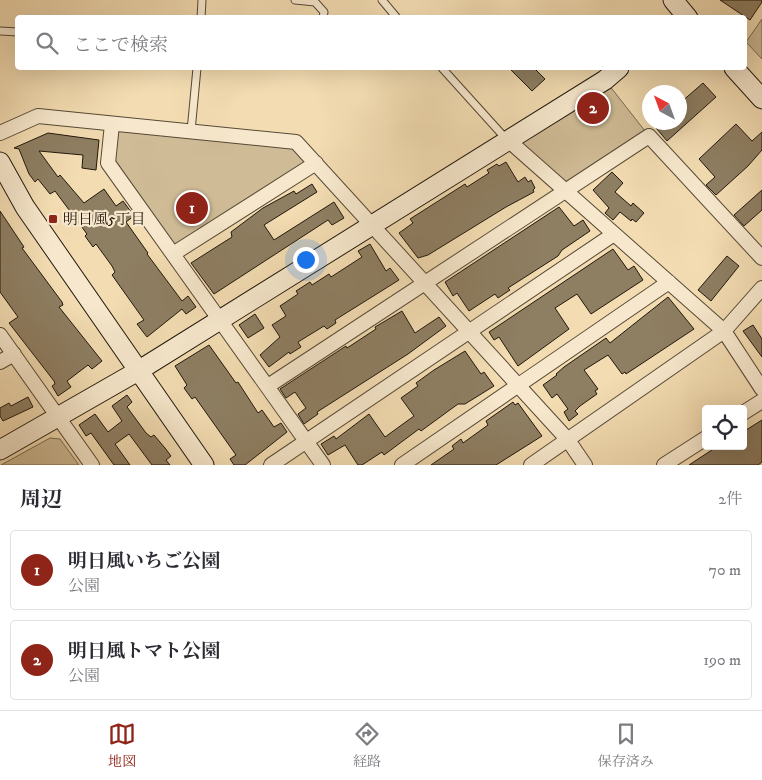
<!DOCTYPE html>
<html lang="ja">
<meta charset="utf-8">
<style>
:root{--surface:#fff;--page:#f7f7f7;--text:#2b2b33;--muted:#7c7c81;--line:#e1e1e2;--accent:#8f2418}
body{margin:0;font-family:"IM FELL DW Pica","Noto Serif JP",serif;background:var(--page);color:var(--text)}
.controls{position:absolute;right:15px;bottom:15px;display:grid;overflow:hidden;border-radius:5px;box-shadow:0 5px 20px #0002}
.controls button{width:45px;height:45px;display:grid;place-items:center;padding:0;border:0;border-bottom:1px solid var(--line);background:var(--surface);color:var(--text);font:25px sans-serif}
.compass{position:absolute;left:642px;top:85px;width:45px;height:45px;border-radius:50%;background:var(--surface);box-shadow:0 5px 20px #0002;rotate:319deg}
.you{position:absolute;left:305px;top:259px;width:18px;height:18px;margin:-12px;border:4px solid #fff;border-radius:50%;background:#1a73e8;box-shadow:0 0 0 8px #1a73e833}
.badge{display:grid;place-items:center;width:32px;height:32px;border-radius:50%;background:var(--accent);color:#fff;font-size:16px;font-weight:700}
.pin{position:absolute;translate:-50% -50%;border:2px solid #fff;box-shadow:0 1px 5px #0006}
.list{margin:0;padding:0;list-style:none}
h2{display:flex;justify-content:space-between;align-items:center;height:65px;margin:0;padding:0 20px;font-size:21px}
h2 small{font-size:16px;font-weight:400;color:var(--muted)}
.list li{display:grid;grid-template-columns:32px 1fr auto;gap:15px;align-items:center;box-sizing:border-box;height:80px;margin:0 10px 10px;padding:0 10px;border:1px solid var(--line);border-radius:5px}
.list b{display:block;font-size:19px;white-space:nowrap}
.list p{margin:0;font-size:16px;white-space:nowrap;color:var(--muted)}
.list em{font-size:16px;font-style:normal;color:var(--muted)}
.icon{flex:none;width:28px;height:28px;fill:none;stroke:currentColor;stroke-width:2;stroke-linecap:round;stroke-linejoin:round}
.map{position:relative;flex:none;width:762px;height:465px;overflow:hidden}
.search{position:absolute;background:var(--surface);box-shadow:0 5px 20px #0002;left:15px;right:15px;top:15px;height:55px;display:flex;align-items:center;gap:12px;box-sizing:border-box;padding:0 18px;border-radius:5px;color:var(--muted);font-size:19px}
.sheet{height:245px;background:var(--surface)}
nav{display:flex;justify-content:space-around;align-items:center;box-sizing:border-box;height:70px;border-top:1px solid var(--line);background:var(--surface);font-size:14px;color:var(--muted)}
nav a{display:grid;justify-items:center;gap:2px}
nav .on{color:var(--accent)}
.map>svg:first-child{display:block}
.green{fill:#cfbb96;stroke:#786a51}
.building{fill:#8e7e62;stroke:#21180c}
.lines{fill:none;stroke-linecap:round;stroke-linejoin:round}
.lane-casing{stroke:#564936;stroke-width:9}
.street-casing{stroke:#564936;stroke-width:16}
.secondary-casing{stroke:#21180c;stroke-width:21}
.lane{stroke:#f7e8cd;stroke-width:7}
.street{stroke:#f7e8cd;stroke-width:14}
.secondary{stroke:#f7e8cd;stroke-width:19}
.poi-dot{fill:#8f2418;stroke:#f7e8cd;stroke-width:2}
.labels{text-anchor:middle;stroke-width:4.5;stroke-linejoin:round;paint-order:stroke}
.poi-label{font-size:15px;fill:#21180c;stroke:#f7e8cd;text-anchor:start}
</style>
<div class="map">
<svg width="762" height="465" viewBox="0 0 762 465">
<rect width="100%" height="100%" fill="#f3dcb2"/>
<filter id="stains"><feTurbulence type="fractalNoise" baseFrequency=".004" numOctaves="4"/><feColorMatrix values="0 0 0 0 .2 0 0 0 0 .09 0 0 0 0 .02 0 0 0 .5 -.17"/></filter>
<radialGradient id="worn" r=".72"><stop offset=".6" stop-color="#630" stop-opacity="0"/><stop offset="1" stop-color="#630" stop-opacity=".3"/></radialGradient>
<path class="green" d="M 762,19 L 762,59 L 746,42 Z
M 605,80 L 649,136 L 564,190 L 508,140 Z
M 112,124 L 296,142 L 316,163 L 173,254 L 108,163 Z
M 50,438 L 60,439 L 79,465 L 1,465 Z"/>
<path class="building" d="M 720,0 L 762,0 L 762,2 L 750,20 Z
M 509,68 L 534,68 L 545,79 L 532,91 Z
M 703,83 L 716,97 L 667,141 L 651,122 L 680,122 L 680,103 Z
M 736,124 L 752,141 L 762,132 L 762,150 L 748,166 L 716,195 L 706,185 L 715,177 L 699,159 Z
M 48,133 L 99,140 L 96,170 L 82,168 L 83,155 L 39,151 L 58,177 L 60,175 L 84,203 L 104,189 L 116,206 L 123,201 L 134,216 L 126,222 L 148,253 L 147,254 L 182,301 L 188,296 L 196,307 L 186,314 L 182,309 L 147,337 L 137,324 L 144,320 L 112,275 L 115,272 L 112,266 L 96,244 L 93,247 L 85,236 L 87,234 L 55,191 L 50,194 L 38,179 L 35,182 L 29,174 L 19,149 L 14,148 Z
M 506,162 L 518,182 L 525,177 L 528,182 L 531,180 L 535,188 L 533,190 L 534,192 L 506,207 L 428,255 L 418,258 L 399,233 L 413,223 L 410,219 L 465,184 L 467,187 L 489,173 L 487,170 L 497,164 L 499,166 Z
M 612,172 L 623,183 L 615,192 L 631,206 L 633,203 L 644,213 L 636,222 L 632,219 L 631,221 L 620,212 L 613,220 L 605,213 L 609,208 L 593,190 Z
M 312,184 L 317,192 L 264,225 L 274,240 L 334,202 L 344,218 L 332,225 L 328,220 L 214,294 L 191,263 L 232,237 L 231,232 L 263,208 L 294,191 L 296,194 Z
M 762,190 L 762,210 L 744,226 L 734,215 Z
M 559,207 L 574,226 L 583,220 L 590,231 L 562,250 L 558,256 L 508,288 L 510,290 L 498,298 L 495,294 L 469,311 L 457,293 L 453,296 L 445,282 Z
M 0,211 L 24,247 L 22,248 L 62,302 L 63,305 L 59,307 L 102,361 L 92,369 L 88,365 L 67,381 L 71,387 L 58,396 L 52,386 L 55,384 L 54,381 L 9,323 L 18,317 L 0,292 Z
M 370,244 L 386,271 L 390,268 L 399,280 L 335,320 L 336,323 L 327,329 L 324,326 L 298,342 L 301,347 L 290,354 L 289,352 L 269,367 L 260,355 L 280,337 L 272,325 L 286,316 L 280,306 L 298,294 L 296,291 L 310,282 L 312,285 L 329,274 L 331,277 L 362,257 L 358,251 Z
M 613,249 L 628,270 L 634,266 L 643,280 L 591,314 L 577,294 L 555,308 L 569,329 L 518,366 L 499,337 L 494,340 L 489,332 Z
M 727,256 L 739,266 L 711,301 L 698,290 Z
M 668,297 L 694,329 L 626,374 L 625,372 L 622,374 L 608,355 L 584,370 L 598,389 L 595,391 L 597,394 L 580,406 L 575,411 L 578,414 L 569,421 L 564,412 L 568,409 L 557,394 L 552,398 L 543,385 L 557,375 L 556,374 L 564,367 L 606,338 L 610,343 Z
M 402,311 L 415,333 L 439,317 L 446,326 L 408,354 L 317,412 L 318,414 L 304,424 L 298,414 L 306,408 L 295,392 L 286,398 L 280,389 L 346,346 L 347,348 L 376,329 L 375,327 Z
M 255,314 L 264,328 L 248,338 L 239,325 Z
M 753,325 L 762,339 L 762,357 L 743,331 Z
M 209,345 L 236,383 L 238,382 L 258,413 L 262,410 L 274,427 L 281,423 L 287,432 L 245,465 L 234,465 L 230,459 L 236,455 L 195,397 L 192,399 L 184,388 L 187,385 L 175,366 Z
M 465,351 L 481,374 L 484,372 L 494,386 L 465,404 L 458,404 L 421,431 L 419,429 L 384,455 L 382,452 L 362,465 L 358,465 L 345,445 L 328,455 L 321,444 L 334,436 L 336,439 L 369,414 L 385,437 L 414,416 L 401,398 L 418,386 L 416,383 L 434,370 Z
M 127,395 L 132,402 L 127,407 L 146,433 L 151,437 L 154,435 L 165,448 L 171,456 L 166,460 L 170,465 L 152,465 L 129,434 L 115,444 L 130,465 L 114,465 L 91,433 L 86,436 L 79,425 L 95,414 L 108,432 L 122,421 L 112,406 Z
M 28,397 L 33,407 L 3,421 L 0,416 L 0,408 L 9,403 L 11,406 Z
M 513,402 L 515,405 L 518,403 L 542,436 L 496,465 L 431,465 L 454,449 L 452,446 L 461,439 L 463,443 L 488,425 L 486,421 Z
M 762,420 L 762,462 L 758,465 L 689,465 L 718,446 L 743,446 L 743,432 Z"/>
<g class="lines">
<defs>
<path id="lane" d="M 295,0 L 315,2 L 324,12 L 323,18
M 382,0 L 397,18
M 201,18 L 202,0
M 0,31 L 18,32
M 442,68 L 507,140
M 191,131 L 197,68"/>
<path id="street" d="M 112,124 L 108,163 L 323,465
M 0,133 L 38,116 L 296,142 L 568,440 L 585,465
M 508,140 L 724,331 L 762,389
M 173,254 L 316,163
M 0,335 L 92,465
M 0,362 L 14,354
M 268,386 L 649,136 L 762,258
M 743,413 L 762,401
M 271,465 L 614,234
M 402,465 L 669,282
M 531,465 L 724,331 L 762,288
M 664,465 L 706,438"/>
<path id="secondary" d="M 673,0 L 688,18
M 734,68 L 762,99
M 0,162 L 25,207 L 204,465
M 0,450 L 138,371 L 605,80 L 619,68"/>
</defs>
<use href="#lane" class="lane-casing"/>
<use href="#street" class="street-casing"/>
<use href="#secondary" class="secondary-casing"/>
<use href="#lane" class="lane"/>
<use href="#street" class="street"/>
<use href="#secondary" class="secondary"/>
</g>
<rect class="poi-dot" x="48" y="214" width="10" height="10" rx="2.5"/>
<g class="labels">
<g class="poi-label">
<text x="63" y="224">明日風5丁目</text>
</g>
</g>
<rect width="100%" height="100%" filter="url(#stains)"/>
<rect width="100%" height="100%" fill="url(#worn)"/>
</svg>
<div class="controls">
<button><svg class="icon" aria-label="locate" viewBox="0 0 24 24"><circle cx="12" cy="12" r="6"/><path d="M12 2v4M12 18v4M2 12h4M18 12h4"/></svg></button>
</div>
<svg class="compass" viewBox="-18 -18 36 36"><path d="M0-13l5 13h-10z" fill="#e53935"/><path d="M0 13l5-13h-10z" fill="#7c7c81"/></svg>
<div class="you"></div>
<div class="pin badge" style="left:192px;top:208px">1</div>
<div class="pin badge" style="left:593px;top:108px">2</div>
<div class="search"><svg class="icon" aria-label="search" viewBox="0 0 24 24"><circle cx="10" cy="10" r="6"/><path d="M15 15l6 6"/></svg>ここで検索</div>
</div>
<section class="sheet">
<h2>周辺<small>2件</small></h2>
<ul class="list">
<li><span class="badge">1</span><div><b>明日風いちご公園</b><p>公園</p></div><em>70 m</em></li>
<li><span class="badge">2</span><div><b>明日風トマト公園</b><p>公園</p></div><em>190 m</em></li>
</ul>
</section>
<nav>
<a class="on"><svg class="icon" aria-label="map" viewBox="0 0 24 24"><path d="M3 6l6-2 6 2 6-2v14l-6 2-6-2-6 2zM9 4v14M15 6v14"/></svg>地図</a>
<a><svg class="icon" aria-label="directions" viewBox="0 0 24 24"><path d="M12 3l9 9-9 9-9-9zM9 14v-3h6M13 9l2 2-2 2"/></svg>経路</a>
<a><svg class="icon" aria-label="saved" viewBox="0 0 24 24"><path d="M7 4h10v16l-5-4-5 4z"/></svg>保存済み</a>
</nav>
